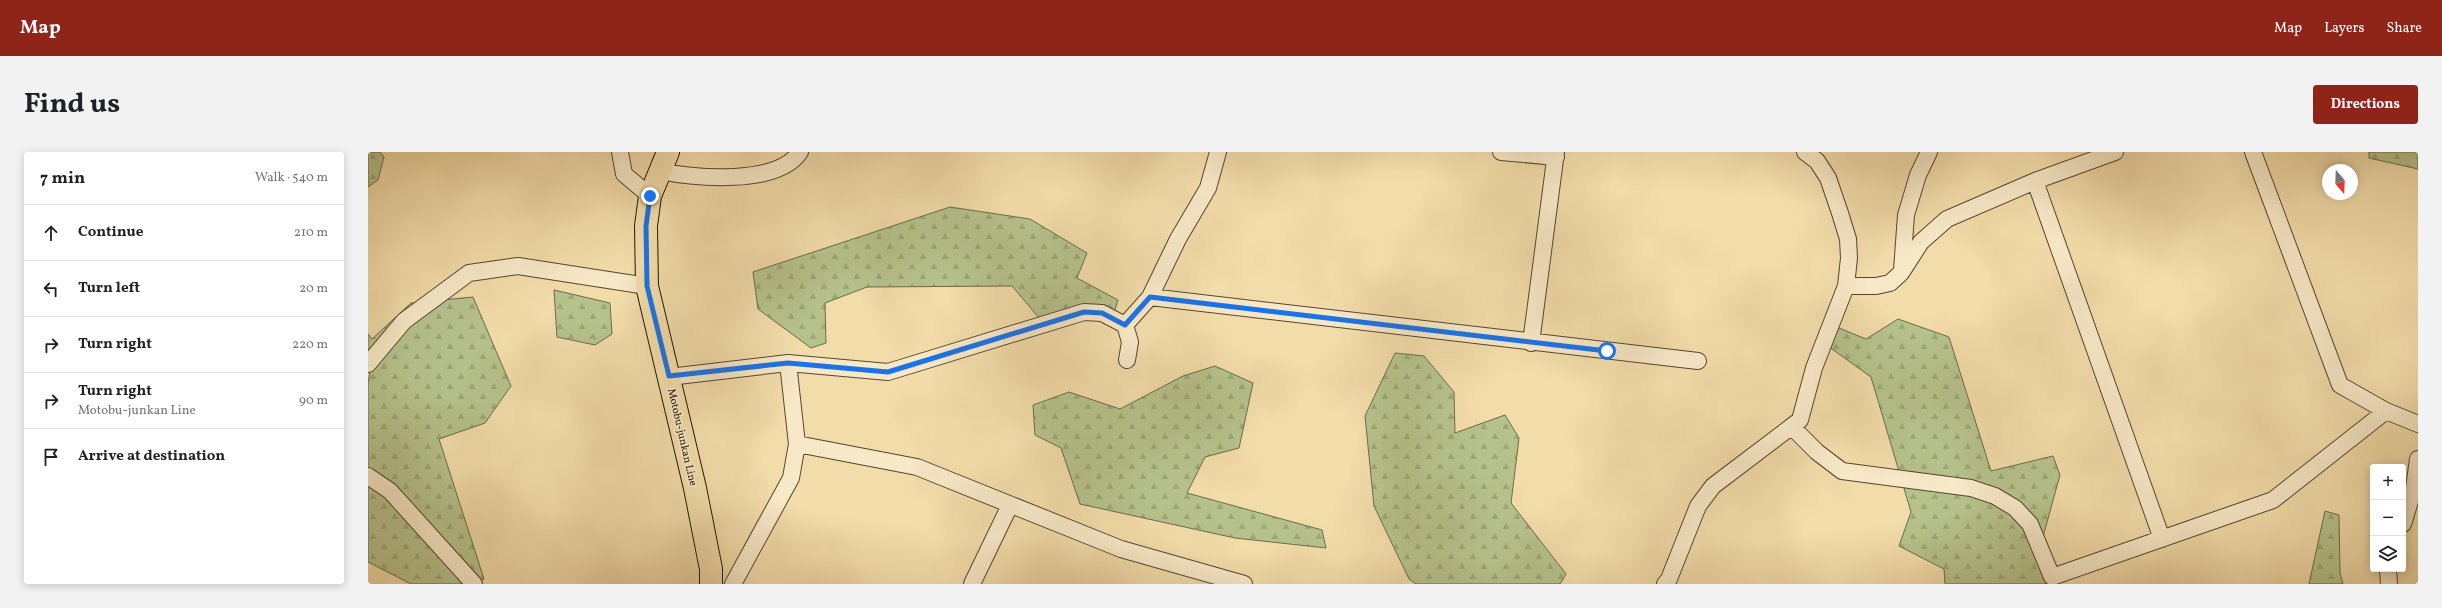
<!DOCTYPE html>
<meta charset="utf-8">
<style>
:root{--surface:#fff;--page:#f2f2f2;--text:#202124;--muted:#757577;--line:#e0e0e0;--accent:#8f2418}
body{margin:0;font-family:Vollkorn,serif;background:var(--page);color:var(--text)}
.controls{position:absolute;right:12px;bottom:12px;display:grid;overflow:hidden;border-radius:4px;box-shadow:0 2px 10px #0003}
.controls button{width:36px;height:36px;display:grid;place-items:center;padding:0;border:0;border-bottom:1px solid var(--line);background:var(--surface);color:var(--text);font:20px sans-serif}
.compass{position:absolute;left:1954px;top:12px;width:36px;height:36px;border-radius:50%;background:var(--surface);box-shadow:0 2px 10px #0003;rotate:161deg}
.stop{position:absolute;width:12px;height:12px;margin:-9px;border:3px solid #1a73e8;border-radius:50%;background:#fff}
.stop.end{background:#1a73e8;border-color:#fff;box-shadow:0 1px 4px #0008}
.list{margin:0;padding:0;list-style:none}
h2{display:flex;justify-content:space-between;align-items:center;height:52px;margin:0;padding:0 16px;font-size:17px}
h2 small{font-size:13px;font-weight:400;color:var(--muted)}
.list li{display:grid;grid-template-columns:26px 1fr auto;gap:12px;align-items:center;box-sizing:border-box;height:56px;padding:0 16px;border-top:1px solid var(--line)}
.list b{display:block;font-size:15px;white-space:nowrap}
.list p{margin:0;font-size:13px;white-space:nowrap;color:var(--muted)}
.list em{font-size:13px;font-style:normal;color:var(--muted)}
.icon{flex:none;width:22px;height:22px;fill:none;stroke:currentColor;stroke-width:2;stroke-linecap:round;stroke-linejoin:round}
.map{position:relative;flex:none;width:2050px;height:432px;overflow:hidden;border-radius:4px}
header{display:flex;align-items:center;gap:24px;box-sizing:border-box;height:56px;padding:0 20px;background:var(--accent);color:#fff}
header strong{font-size:19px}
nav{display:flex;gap:22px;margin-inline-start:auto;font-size:14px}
.intro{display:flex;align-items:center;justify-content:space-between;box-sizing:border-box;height:96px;padding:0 24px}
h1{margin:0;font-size:28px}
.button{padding:10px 18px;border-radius:4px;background:var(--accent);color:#fff;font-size:14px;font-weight:700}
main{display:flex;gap:24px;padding:0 24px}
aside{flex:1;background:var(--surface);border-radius:4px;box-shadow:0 2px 10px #0003}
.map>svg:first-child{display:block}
.forest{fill:url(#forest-firs);stroke:#6a6b4a}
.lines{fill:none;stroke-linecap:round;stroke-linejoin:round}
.minor-casing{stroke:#544630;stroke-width:18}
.primary-casing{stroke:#1f1407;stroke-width:24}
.minor{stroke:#f7e8c7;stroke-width:16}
.primary{stroke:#f2dca9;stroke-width:22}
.route{stroke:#1a73e8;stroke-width:5}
.labels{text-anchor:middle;stroke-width:3.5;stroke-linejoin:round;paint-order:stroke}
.street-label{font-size:11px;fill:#1f1407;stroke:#f7e8c7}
</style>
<header>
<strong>Map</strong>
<nav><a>Map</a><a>Layers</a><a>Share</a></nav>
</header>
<div class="intro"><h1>Find us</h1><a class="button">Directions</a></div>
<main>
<aside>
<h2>7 min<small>Walk · 540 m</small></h2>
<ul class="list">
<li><svg class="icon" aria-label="ahead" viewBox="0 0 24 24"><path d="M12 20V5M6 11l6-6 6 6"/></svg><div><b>Continue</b></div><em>210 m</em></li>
<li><svg class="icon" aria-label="left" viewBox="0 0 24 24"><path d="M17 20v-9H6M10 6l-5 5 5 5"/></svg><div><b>Turn left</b></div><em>20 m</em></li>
<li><svg class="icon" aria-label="right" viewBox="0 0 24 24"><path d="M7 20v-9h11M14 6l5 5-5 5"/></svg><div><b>Turn right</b></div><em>220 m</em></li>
<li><svg class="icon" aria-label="right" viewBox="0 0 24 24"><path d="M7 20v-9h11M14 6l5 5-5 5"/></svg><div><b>Turn right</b><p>Motobu-junkan Line</p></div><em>90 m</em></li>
<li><svg class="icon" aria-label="arrive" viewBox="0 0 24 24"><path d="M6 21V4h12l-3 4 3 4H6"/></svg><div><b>Arrive at destination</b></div></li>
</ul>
</aside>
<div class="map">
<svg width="2050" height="432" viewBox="0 0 2050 432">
<defs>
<pattern id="forest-firs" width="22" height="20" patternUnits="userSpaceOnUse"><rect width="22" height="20" fill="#b6c28c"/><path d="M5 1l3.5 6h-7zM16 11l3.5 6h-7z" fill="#9ca677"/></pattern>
</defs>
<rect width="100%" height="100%" fill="#f2dca9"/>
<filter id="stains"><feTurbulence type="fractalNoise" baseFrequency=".005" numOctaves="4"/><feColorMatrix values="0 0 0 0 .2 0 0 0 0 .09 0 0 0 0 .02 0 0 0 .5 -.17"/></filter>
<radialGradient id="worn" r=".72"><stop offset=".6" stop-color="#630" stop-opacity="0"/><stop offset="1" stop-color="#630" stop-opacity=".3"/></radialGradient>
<path class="forest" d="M 0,0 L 12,0 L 16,5 L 10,28 L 0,35 Z
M 2001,0 L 2050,0 L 2050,17 L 2001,6 Z
M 582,55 L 662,67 L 719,101 L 709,126 L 750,148 L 746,161 L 672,167 L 644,134 L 499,135 L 457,151 L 458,191 L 443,196 L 390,157 L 385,120 Z
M 186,138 L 242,151 L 244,182 L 227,193 L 189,185 Z
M 105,145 L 143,234 L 117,271 L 71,287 L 116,427 L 108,432 L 43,432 L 0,410 L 0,232 L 3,213 L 0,209 L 0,182 L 4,187 L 43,151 Z
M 1530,167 L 1581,185 L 1623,319 L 1685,304 L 1692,323 L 1673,392 L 1682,432 L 1577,432 L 1576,417 L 1531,394 L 1543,360 L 1503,225 L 1457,192 L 1466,174 L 1498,187 Z
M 1027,201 L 1056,204 L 1086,240 L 1087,281 L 1137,263 L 1151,286 L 1143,351 L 1198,422 L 1192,432 L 1048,432 L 1041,427 L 1006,354 L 997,264 Z
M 847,214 L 885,231 L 871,296 L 837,305 L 819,341 L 954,378 L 958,396 L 867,386 L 712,352 L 693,296 L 667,283 L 665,253 L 701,240 L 752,257 L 815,224 Z
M 1957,359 L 1971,363 L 1972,421 L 1975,432 L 1941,432 Z"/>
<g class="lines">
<defs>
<path id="minor" d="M 252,0 L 256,22 L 282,44
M 1133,0 L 1188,5
M 1885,0 L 1972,233 L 2018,259 L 2050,272
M 291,19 C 327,26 409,34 432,0
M 1667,29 L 1794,387
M 1534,118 L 1538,63 L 1550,23 L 1561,0
M 1478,134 L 1508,134 L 1522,131 L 1533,121 L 1553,90 L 1579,67 L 1667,29 L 1747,0
M 782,145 L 1330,209
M 757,173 L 782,145 L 810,87 L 840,36 L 850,0
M 1163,191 L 1188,0
M 0,212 L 36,169 L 101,121 L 150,114 L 279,134
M 301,225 L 420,211 L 520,220 L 716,160 L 734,161 L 757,173 L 762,190 L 759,208
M 1425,276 L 1449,300 L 1474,319 L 1603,336 L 1627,344 L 1647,356 L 1662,372 L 1684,425 L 1905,348 L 2018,259
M 429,292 L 549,315 L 753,397 L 876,432
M 0,324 L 22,339 L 106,432
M 2035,372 L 2046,336 L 2050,307
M 2020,417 L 2021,432
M 365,432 L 423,326 L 429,292 L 420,211
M 604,432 L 642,353
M 1297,432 L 1301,427 L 1330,354 L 1345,334 L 1432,268 L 1446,216 L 1478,134 L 1481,106 L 1480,87 L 1472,61 L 1460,26 L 1449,9 L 1437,0"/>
<path id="primary" d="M 300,0 L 282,44 L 278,74 L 279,134 L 327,336 L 343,417 L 343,432"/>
</defs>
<use href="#minor" class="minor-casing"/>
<use href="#primary" class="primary-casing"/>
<use href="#minor" class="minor"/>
<use href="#primary" class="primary"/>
</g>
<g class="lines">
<path class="route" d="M 282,44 L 278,74 L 279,134 L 301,224 L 420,211 L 520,220 L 716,160 L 734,161 L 757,173 L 782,145 L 1239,199"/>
</g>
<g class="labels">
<g class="street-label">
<text transform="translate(315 285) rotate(77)" y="4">Motobu-junkan Line</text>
</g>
</g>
<rect width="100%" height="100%" filter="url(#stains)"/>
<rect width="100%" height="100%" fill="url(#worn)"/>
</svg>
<div class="controls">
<button>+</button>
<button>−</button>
<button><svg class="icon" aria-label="layers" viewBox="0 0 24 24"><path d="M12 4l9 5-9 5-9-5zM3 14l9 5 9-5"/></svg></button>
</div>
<svg class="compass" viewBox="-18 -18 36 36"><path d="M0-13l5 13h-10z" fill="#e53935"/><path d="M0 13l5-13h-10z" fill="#757577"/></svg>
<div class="stop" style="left:1239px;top:199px"></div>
<div class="stop end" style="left:282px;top:44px"></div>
</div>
</main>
